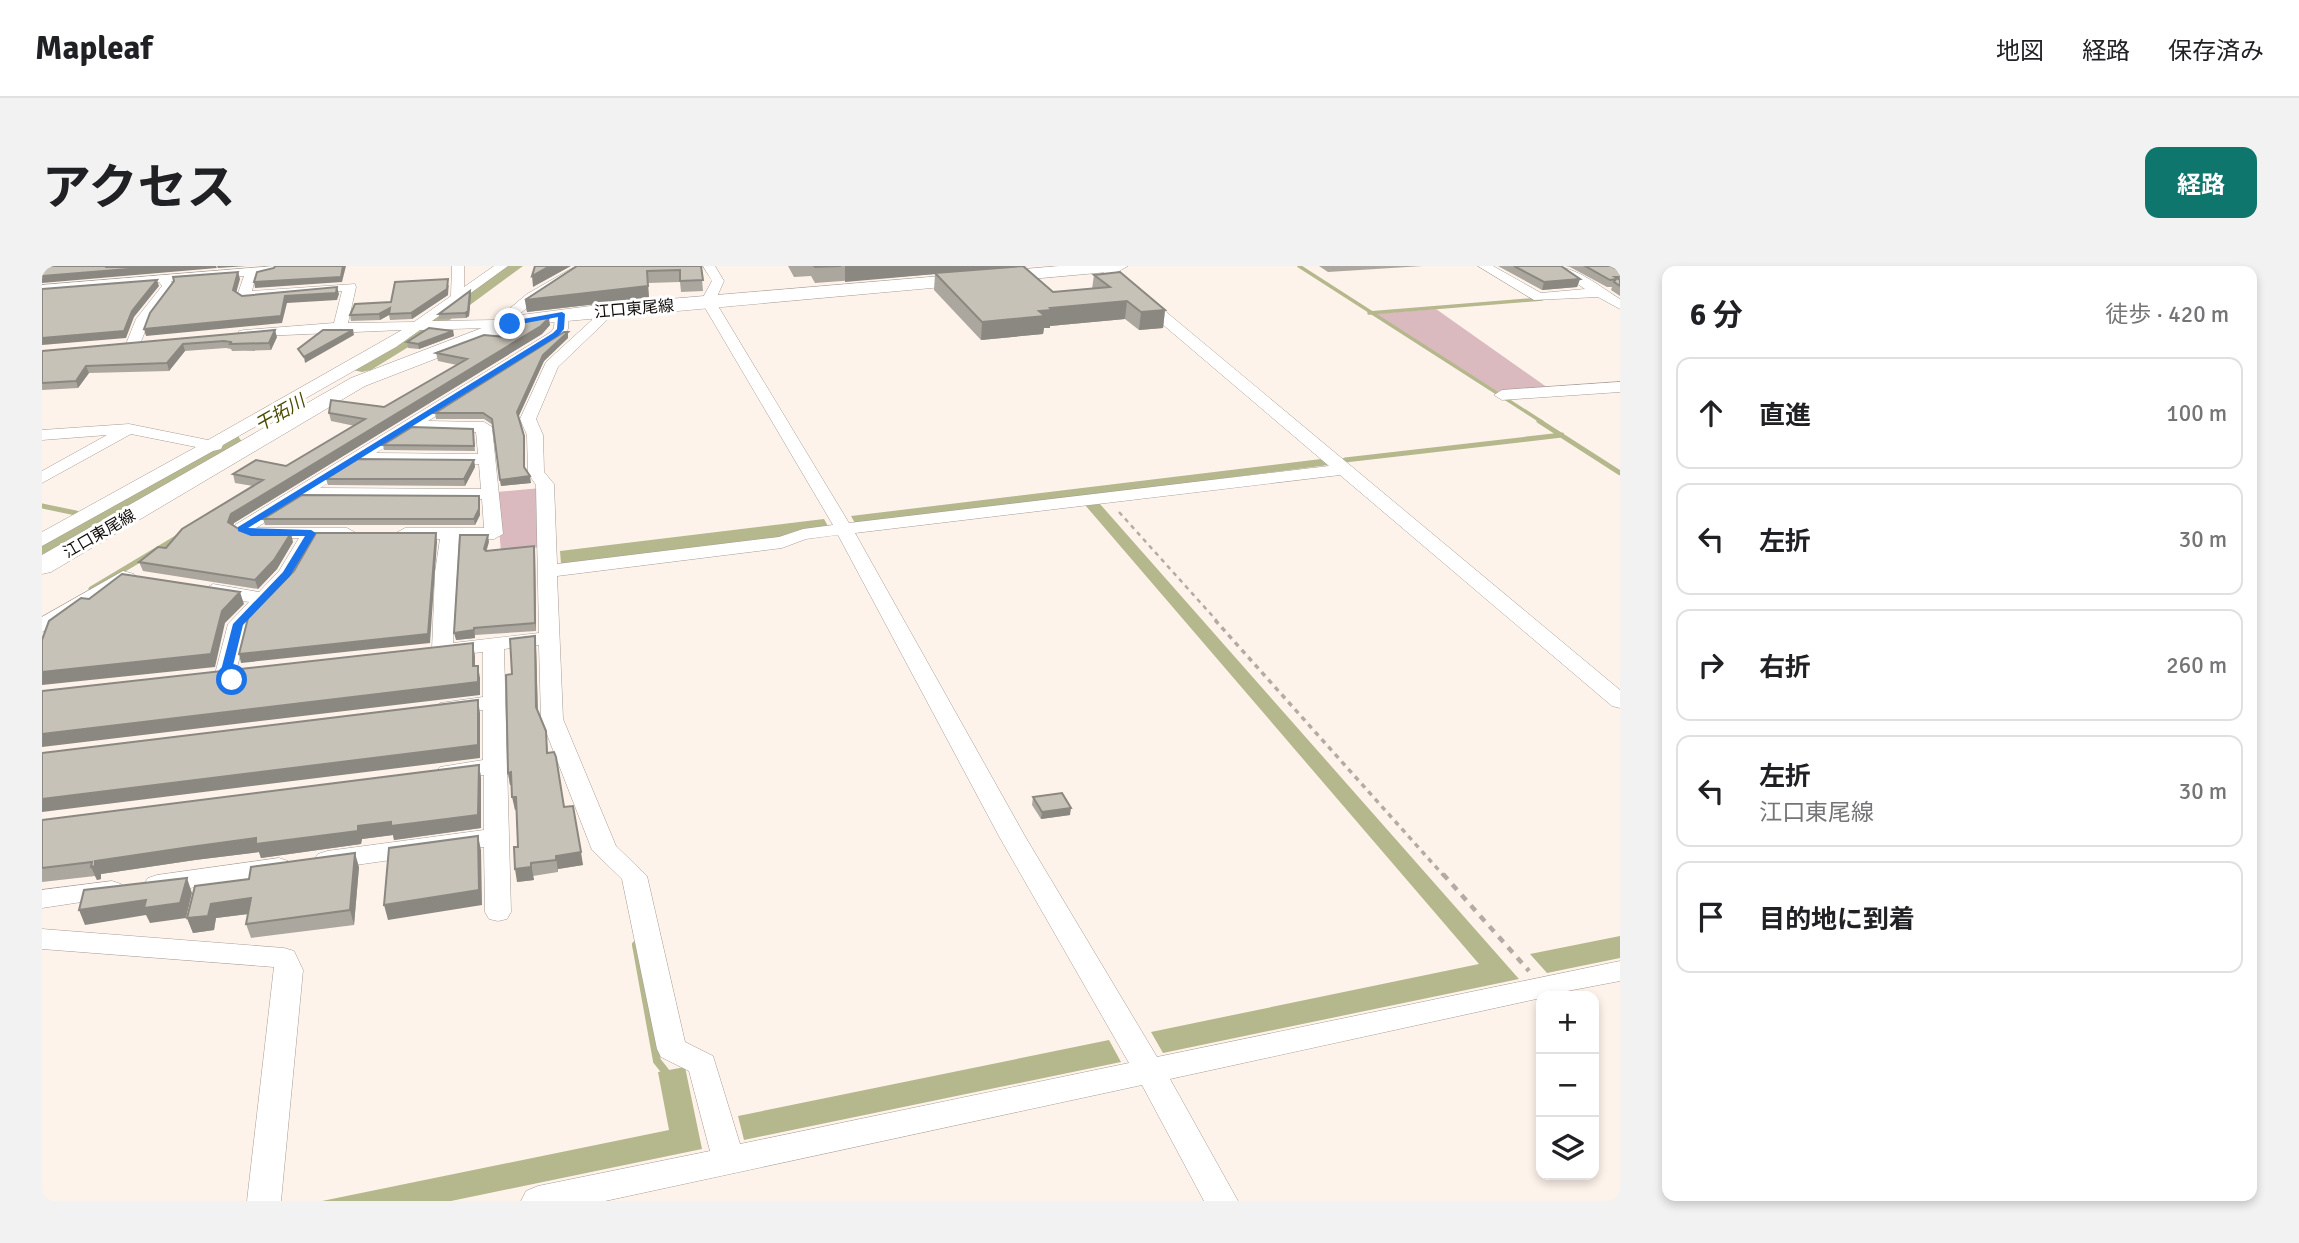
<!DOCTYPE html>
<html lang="ja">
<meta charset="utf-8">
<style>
:root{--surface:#fff;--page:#f2f2f2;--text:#202124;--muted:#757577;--line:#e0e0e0;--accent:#0f766e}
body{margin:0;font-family:Signika,"Noto Sans JP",sans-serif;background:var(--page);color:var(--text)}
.controls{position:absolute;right:21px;bottom:21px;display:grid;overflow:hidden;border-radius:14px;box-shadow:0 4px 10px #0003}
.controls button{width:63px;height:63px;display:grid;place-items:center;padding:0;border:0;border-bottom:2px solid var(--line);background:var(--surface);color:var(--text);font:35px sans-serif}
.stop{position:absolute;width:21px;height:21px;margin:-16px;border:5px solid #1a73e8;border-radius:50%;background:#fff}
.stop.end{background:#1a73e8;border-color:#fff;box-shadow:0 2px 7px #0008}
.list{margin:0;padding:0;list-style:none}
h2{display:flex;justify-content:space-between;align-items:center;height:91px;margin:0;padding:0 28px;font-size:30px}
h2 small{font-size:23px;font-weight:400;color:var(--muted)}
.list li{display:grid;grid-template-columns:46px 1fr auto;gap:21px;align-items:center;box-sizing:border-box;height:112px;margin:0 14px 14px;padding:0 14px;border:2px solid var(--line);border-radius:14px}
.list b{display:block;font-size:26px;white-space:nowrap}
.list p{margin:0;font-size:23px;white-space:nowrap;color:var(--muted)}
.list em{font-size:23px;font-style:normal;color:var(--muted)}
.icon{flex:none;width:38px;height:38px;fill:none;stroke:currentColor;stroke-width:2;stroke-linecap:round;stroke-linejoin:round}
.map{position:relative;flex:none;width:1578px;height:935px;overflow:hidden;border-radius:14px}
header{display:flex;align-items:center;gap:42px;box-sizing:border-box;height:98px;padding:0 35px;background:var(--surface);border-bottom:2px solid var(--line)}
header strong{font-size:33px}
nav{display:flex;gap:38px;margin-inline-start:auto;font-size:24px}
.intro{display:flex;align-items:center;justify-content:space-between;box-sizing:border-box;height:168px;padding:0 42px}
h1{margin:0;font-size:49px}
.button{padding:18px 32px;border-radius:14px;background:var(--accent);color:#fff;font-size:24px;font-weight:700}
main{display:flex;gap:42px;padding:0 42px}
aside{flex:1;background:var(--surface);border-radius:14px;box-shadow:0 4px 10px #0003}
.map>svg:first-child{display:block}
.green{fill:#dbbabf}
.water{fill:#b5b88d}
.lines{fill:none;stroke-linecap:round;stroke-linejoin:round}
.stream-far2{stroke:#b5b88d;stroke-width:3.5}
.stream-far1{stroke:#b5b88d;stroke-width:5}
.stream{stroke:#b5b88d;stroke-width:8}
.river{fill:#b5b88d;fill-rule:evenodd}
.minor-casing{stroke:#a69c95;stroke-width:1}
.secondary-casing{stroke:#a69c95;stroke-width:1}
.path-far2{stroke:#b4aba5;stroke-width:2.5;stroke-dasharray:4.5 4.5;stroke-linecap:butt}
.path-far1{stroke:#b4aba5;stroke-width:3.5;stroke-dasharray:5 5;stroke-linecap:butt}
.path{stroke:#b4aba5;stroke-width:4.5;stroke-dasharray:7 7;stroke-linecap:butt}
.minor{fill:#fff;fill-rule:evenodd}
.secondary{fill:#fff;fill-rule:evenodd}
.wall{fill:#aba79e}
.shaded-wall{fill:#8b8881}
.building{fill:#c7c2b8;stroke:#8b8881;stroke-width:2}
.route{fill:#1a73e8}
.labels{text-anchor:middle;stroke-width:6;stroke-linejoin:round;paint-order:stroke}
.far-street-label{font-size:16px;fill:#100c0a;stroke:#fff}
.far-water-label{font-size:18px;font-style:italic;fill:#4a4b00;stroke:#fff}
</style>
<header>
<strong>Mapleaf</strong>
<nav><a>地図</a><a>経路</a><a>保存済み</a></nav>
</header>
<div class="intro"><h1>アクセス</h1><a class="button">経路</a></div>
<main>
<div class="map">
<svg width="1578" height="935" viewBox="0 0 1578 935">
<rect width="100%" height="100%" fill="#fef3eb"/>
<path class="green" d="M 1394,43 L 1506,122 L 1453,126 L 1330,48 Z
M 499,222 L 499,281 L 459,286 L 454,226 Z"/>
<path class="water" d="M 1279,193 L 1287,199 L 814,259 L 809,250 Z
M 1058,238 L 1477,713 L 1121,787 L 1109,766 L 1437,698 L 1043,239 Z
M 782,253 L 787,262 L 731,272 L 519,298 L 518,285 Z
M 1578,670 L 1578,692 L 1505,707 L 1488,688 Z
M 1067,774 L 1079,796 L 702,874 L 696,850 Z
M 643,801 L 660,883 L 409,935 L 280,935 L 627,864 L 616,806 Z"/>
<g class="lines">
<path class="stream-far2" d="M 1257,0 L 1500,156
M 1327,47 L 1500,33"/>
<path class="stream-far1" d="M 1497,155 L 1578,207
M 1303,194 L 1520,169
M 0,240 L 34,247
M 49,323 L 136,271"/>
<path class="stream" d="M 594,679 L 615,795 L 623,805"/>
<path class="river" d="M 457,0 L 481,0 L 394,64 L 329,104 L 320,106 L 311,104 L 308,99 L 311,94 L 378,54 Z
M 186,168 L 196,170 L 200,176 L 196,182 L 11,290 L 0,292 L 0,270 L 176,170 Z"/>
<defs>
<path id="minor" d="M 234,0 L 231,7 L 214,9 L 210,25 L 313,18 L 314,21 L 306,57 L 372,56 L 409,30 L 410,0 L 422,0 L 422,21 L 452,0 L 466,0 L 390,55 L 454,54 L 485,28 L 534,0 L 549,0 L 495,34 L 470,54 L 475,58 L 473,61 L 378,64 L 354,81 L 181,179 L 179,183 L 171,185 L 0,280 L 0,266 L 154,181 L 89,168 L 0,217 L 0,205 L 65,169 L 0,174 L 0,164 L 87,158 L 166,174 L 360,64 L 197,71 L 197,65 L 202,64 L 292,57 L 300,25 L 202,34 L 195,30 L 202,10 L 129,15 L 132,20 L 108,53 L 98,78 L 91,82 L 84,78 L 94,53 L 120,20 L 117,16 L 0,27 L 0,19 Z
M 661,0 L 673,0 L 682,15 L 673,35 L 807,257 L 1287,200 L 1065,11 L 1057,0 L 1069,0 L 1578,424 L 1578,442 L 1570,440 L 1298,209 L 813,267 L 984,572 L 1115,791 L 1578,695 L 1578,715 L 1499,730 L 1499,732 L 1128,813 L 1196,935 L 1162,935 L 1100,819 L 563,935 L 479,935 L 484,925 L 496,920 L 668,885 L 647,805 L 619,791 L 615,783 L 580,613 L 550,584 L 499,453 L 497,379 L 462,383 L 469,646 L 465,653 L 456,655 L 447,653 L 443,646 L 442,581 L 285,603 L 276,600 L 272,594 L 276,588 L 285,585 L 442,564 L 442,509 L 406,513 L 398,511 L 394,506 L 398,501 L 441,494 L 441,444 L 406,449 L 398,447 L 395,442 L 398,437 L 441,431 L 441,386 L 403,390 L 393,388 L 390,384 L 393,306 L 398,273 L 363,272 L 354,267 L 363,262 L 442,262 L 440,233 L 261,232 L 214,262 L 305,262 L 314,267 L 305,272 L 275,272 L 252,312 L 206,360 L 192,413 L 176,413 L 173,408 L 186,358 L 207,336 L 164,328 L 161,324 L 171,318 L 217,326 L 237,305 L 257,272 C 237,272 204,279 190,263 L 193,259 L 509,66 L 512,62 L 513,48 L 520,44 L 527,48 L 526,63 L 519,72 L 386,155 L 442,156 L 450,161 L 461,268 L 452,273 L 417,273 L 411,377 L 497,367 L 494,219 L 486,207 L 485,169 L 478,153 L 504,96 L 550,54 L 551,42 L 561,42 L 564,55 L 516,101 L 494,153 L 501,169 L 502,206 L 512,218 L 515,298 L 737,271 L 761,263 L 791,259 L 659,35 L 670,15 ZM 371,164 L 434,166 L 436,188 L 334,187 ZM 318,197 L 437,198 L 439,223 L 278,222 ZM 796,269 L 958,572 L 1087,797 L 698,878 L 671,790 L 643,776 L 605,610 L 574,580 L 521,453 L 515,310 L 740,282 L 764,273 Z
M 1436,0 L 1451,0 L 1499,27 L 1543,23 L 1509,0 C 1534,0 1558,21 1578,33 L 1578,43 L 1556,31 L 1492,34 Z
M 1578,116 L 1578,126 L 1460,134 L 1452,129 L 1460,124 Z
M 81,305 L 92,308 L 95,312 L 92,316 L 84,318 L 0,366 L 0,351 Z
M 237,592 L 246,595 L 250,601 L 246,607 L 115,627 L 106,624 L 102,618 L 106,612 L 115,609 Z
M 70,615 L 79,618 L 83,624 L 79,630 L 0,642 L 0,624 Z
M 0,663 L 242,682 L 252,685 L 261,704 L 239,935 L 205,935 L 232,701 L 0,683 Z"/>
<path id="secondary" d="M 1017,0 L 1086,0 L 1077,5 L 481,59 L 323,120 L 9,306 L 0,308 L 0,289 L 309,112 L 471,50 L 556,39 Z"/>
</defs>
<use href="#minor" class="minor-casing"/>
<use href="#secondary" class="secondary-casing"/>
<path class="path-far2" d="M 1077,246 L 1175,355"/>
<path class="path-far1" d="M 1173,354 L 1402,610"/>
<path class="path" d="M 1401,608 L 1487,705"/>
<use href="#minor" class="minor"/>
<use href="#secondary" class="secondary"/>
</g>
<path class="wall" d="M 535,0 L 659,0 L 661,25 L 639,26 L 638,16 L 606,17 L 607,32 L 485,46 L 483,34 Z
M 746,0 L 986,0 L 981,0 L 1011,26 L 1050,23 L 1052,9 L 1123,44 L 1121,62 L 1097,64 L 1083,53 L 1008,60 L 1008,62 L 1002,62 L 1001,68 L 939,74 L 892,24 L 893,8 L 773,17 L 769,10 L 752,11 Z
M 1277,0 L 1381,0 L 1286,6 Z
M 1456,0 L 1519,0 L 1538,13 L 1535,21 L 1500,24 Z
M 1523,0 L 1578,0 L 1578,30 L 1569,24 L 1570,21 L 1565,21 L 1528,1 Z
M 407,19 L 406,29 L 370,53 L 348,54 L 347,49 L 338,54 L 309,55 L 308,49 Z
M 428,25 L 429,30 L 427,50 L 424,52 L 397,53 L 397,48 Z
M 508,59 L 500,68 L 192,257 L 191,259 L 200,265 L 251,276 L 235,303 L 216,323 L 101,305 L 97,296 L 124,282 L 211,220 L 193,217 L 191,208 L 244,200 L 313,160 L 289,155 L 287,147 L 342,141 L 415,99 L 396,95 L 394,87 L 463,71 Z
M 411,65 L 412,70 L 377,83 L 366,82 L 365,76 Z
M 235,71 L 229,84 L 190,85 L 189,83 L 184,82 L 143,85 L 127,105 L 47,107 L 36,122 L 0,124 L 0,85 Z
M 526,72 L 502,95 L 476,151 L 483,176 L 483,202 L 489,217 L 459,220 L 451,159 L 442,153 L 394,153 L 393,147 Z
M 431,163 L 433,185 L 342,184 L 341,179 Z
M 432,194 L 433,201 L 423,220 L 286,219 L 284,213 Z
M 437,230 L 438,249 L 433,259 L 223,259 L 221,253 Z
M 447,276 L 444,285 L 493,287 L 494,365 L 433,369 L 433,372 L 414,374 Z
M 494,382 L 496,445 L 504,465 L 506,487 L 541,599 L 516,603 L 516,606 L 491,610 L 492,614 L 475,616 L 476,581 L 474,544 L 473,544 L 470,519 L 468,519 L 466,507 L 470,408 Z
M 437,499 L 439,512 L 439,562 L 352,574 L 351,569 L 320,573 L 319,578 L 219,592 L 217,586 L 153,594 L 59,608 L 59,613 L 55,614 L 53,610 L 0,616 L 0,554 Z
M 991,531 L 1028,549 L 999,553 L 990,539 Z
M 317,601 L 312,659 L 209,672 L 204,658 L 206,648 L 174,652 L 172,664 L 151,667 L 145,652 Z"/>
<path class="shaded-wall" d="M 64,0 L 69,0 L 67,5 L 124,0 L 174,0 L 175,2 L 0,17 L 0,10 Z
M 175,0 L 205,0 L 176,2 Z
M 301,0 L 304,0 L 300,16 L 213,22 L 212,16 Z
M 508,0 L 529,0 L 491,21 L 490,10 Z
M 803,0 L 986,0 L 803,16 Z
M 196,6 L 198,13 L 193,31 L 191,24 Z
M 406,13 L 406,29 L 370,53 L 369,47 Z
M 1538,13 L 1535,21 L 1500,24 L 1502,16 Z
M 115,14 L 117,20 L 92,51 L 84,72 L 0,79 L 0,72 L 90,45 Z
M 606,20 L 607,32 L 485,46 L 483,34 Z
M 295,21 L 297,28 L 295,34 L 245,37 L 240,57 L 104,70 L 102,63 L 243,30 Z
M 428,25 L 429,30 L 427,50 L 424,52 L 423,47 Z
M 1085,35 L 1083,53 L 1008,60 L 1008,62 L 1002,62 L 1001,68 L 939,74 L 940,56 L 1008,42 Z
M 348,42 L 347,49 L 338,54 L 337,48 Z
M 1123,44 L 1121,62 L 1097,64 L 1099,46 Z
M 507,52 L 508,59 L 500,68 L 192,257 L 188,265 L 186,256 L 189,248 Z
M 233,64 L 235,71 L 229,84 L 227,77 Z
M 311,64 L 312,69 L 263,97 L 262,91 Z
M 411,65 L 412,70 L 377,83 L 376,78 Z
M 526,66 L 526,72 L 502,95 L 476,152 L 475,146 L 501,89 Z
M 141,78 L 143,85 L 127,105 L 125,97 Z
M 44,100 L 47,107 L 36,122 L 34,115 Z
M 432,194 L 433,201 L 423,220 L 422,213 Z
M 488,210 L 489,217 L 459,220 L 458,214 Z
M 437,230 L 438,249 L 433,259 L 432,253 Z
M 249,267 L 251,276 L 235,303 L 216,323 L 213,314 Z
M 394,267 L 395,276 L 388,377 L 199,397 L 197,388 Z
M 446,269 L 447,276 L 443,290 L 442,283 Z
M 492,280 L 493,287 L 494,365 L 493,357 Z
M 198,326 L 202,338 L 183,357 L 173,401 L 0,419 L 0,406 L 180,345 Z
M 432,362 L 433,372 L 414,374 L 412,367 Z
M 493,370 L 494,382 L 496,453 L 494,441 Z
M 431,377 L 433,390 L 433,413 L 431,400 Z
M 436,400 L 438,412 L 438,429 L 0,481 L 0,468 Z
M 436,434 L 438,447 L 438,492 L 0,546 L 0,533 Z
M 437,499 L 439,512 L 439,562 L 352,574 L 351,569 L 320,573 L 319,578 L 219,592 L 217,586 L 153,594 L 59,608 L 59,613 L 55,614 L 49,601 L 53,595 L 148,581 L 316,560 Z
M 469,506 L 471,519 L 468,519 L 466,507 Z
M 470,531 L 474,531 L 476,543 L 473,544 Z
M 1029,542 L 1028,549 L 999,553 L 1000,546 Z
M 436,570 L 439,584 L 440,639 L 346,654 L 342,639 Z
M 539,586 L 541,599 L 516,603 L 516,606 L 514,590 Z
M 313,587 L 317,601 L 312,659 L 308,644 Z
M 489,597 L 492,614 L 475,616 L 473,603 Z
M 145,612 L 150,627 L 144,652 L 108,657 L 104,649 L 43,659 L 37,644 Z
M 209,632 L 214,647 L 174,652 L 172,664 L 151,667 L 145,652 L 169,638 Z"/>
<path class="building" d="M 0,0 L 64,0 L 64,1 L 124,0 L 0,10 Z
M 233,0 L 301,0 L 299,11 L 212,16 L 215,6 L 232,2 Z
M 493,0 L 508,0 L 490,10 Z
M 535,0 L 659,0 L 661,14 L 638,15 L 638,4 L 605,5 L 606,20 L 483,34 Z
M 772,0 L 799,0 L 773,1 Z
M 981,0 L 1011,26 L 1068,21 L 1052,9 L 1078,6 L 1123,44 L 1099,46 L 1085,35 L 1008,42 L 1010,44 L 997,45 L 1003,50 L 940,56 L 893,7 Z
M 1472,0 L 1519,0 L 1538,13 L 1502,16 Z
M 1543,0 L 1569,0 L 1578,5 L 1578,11 L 1573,11 L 1578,14 L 1578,20 L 1572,16 L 1574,13 L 1568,14 Z
M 196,6 L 191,24 L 200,30 L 295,21 L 294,27 L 243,30 L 239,50 L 102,63 L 108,47 L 132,15 L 131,11 Z
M 406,13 L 405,23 L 369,47 L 347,48 L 348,42 L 337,48 L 308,49 L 313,38 L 349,36 L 353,16 Z
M 115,14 L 90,45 L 82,65 L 0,72 L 0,23 Z
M 428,25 L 426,45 L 423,47 L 397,48 Z
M 507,52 L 499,60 L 189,248 L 186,256 L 200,265 L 249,267 L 232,294 L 213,314 L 97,296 L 116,281 L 124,282 L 140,263 L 221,214 L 191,208 L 214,194 L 244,200 L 323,153 L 287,147 L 289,134 L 342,141 L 425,93 L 394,87 L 442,69 L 463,71 L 475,64 L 481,54 Z
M 387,62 L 411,65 L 376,78 L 365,76 Z
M 233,64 L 227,77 L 188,78 L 189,76 L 182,75 L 141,78 L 125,97 L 44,100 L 34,115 L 0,117 L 0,85 Z
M 281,64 L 311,64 L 262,91 L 256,83 Z
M 522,66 L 526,66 L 501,89 L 475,146 L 482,170 L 482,201 L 488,210 L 458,214 L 450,153 L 441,147 L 393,147 Z
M 370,161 L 431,163 L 432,180 L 341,179 Z
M 316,193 L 432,194 L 422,213 L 284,213 Z
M 260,229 L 437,230 L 437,243 L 432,253 L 221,253 Z
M 274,267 L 394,267 L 386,368 L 197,388 L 206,352 L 252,305 Z
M 418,269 L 446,269 L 442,283 L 444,285 L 492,280 L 493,357 L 432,362 L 432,364 L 412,367 Z
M 80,308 L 198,326 L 180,345 L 169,388 L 0,406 L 0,374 L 7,355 L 39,332 L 47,333 Z
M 493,370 L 494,441 L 504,465 L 505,487 L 512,486 L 514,491 L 522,541 L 531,540 L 539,586 L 514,590 L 514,594 L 489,597 L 489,601 L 473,603 L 472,581 L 476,581 L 474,531 L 470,531 L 469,506 L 466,507 L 464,409 L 470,408 L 468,373 Z
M 431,377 L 431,400 L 436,400 L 436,416 L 0,468 L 0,425 Z
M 436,434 L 436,479 L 0,533 L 0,487 Z
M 437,499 L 436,549 L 349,560 L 349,556 L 316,560 L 316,565 L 214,578 L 214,572 L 148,581 L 53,595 L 53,600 L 49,601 L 50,596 L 0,602 L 0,554 Z
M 1020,527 L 1029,542 L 1000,546 L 991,531 Z
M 436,570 L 437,624 L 342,639 L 347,582 Z
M 313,587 L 308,644 L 204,658 L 209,632 L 169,638 L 166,650 L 145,652 L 153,620 L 207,613 L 209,601 Z
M 145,612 L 138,637 L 102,642 L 104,634 L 37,644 L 42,624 Z"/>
<path class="route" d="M 520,46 L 523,48 L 522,63 L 516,70 L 206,262 L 269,264 L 274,267 L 248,310 L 201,359 L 189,408 L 195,414 L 186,417 L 178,408 L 191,358 L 241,306 L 263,270 L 209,270 L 196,265 L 196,261 L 511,67 L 515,63 L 516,51 L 468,60 L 465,56 Z"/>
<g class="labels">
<g class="far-street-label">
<text transform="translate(592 42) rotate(-5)" y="6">江口東尾線</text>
<text transform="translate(57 267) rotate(-30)" y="6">江口東尾線</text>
</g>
<g class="far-water-label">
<text transform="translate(238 147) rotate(-30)" y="6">干拓川</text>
</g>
</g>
</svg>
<div class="controls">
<button>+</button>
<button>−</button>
<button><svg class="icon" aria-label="layers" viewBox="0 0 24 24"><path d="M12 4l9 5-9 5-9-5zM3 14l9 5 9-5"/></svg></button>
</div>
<div class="stop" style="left:190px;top:414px"></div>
<div class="stop end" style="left:468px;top:58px"></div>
</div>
<aside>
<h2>6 分<small>徒歩 · 420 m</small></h2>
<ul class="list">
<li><svg class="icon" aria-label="ahead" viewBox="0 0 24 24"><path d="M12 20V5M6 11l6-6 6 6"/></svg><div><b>直進</b></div><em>100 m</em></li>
<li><svg class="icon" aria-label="left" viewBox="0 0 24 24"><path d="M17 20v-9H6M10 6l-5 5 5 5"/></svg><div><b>左折</b></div><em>30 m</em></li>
<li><svg class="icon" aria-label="right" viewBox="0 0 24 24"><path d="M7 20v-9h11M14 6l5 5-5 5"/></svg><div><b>右折</b></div><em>260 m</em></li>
<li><svg class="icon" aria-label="left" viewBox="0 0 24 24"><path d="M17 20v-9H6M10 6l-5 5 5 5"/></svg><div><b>左折</b><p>江口東尾線</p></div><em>30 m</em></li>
<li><svg class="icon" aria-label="arrive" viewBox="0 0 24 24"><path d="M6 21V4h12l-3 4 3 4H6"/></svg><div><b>目的地に到着</b></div></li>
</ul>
</aside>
</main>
